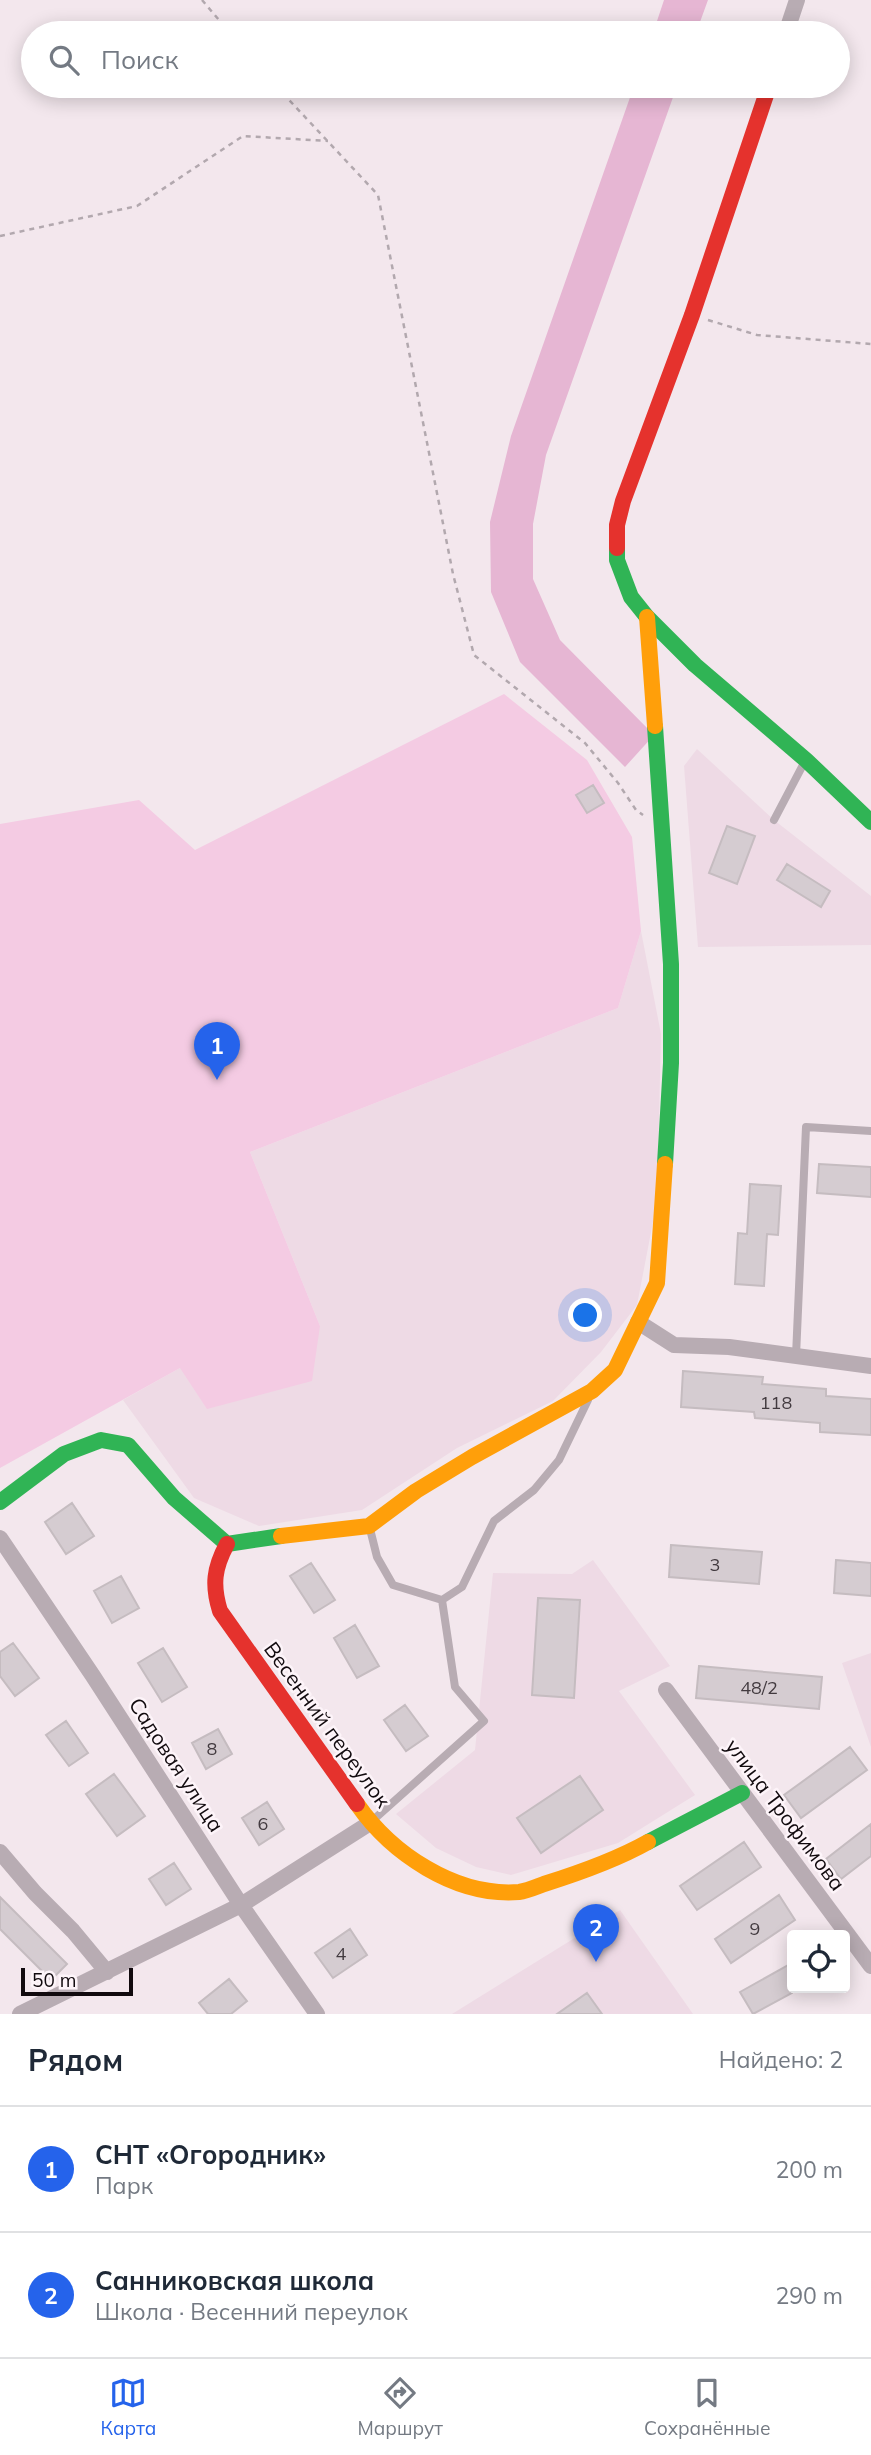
<!DOCTYPE html>
<html lang="ru">
<meta charset="utf-8">
<style>
:root{--surface:#fff;--page:#f6f6f7;--text:#1f2937;--muted:#747a83;--line:#e0e1e3;--accent:#2563eb}
body{margin:0;font-family:Mulish,sans-serif;background:var(--page);color:var(--text)}
.controls{position:absolute;right:21px;bottom:21px;display:grid;overflow:hidden;border-radius:7px;box-shadow:0 4px 18px #0003}
.controls button{width:63px;height:63px;display:grid;place-items:center;padding:0;border:0;border-bottom:2px solid var(--line);background:var(--surface);color:var(--text);font:35px sans-serif}
.scale{position:absolute;left:21px;bottom:18px;width:112px;box-sizing:border-box;padding-left:7px;border:4px solid #110a0e;border-top:0;font-size:19px;line-height:24px;white-space:nowrap;color:#110a0e;-webkit-text-stroke:5px #fdf4f9;paint-order:stroke}
.you{position:absolute;left:586px;top:1316px;width:24px;height:24px;margin:-18px;border:5px solid #fff;border-radius:50%;background:#1a73e8;box-shadow:0 0 0 10px #1a73e833}
.badge{display:grid;place-items:center;width:46px;height:46px;border-radius:50%;background:var(--accent);color:#fff;font-size:23px;font-weight:700}
.pin{position:absolute;translate:-50% -58px;filter:drop-shadow(0 2px 4px #0008)}
.pin::after{content:'';position:absolute;top:37px;width:24px;height:21px;background:inherit;clip-path:polygon(0 0,100% 0,50% 100%)}
.list{margin:0;padding:0;list-style:none}
h2{display:flex;justify-content:space-between;align-items:center;height:91px;margin:0;padding:0 28px;font-size:30px}
h2 small{font-size:23px;font-weight:400;color:var(--muted)}
.list li{display:grid;grid-template-columns:46px 1fr auto;gap:21px;align-items:center;box-sizing:border-box;height:126px;padding:0 28px;border-top:2px solid var(--line)}
.list b{display:block;font-size:26px;white-space:nowrap}
.list p{margin:0;font-size:23px;white-space:nowrap;color:var(--muted)}
.list em{font-size:23px;font-style:normal;color:var(--muted)}
.icon{flex:none;width:38px;height:38px;fill:none;stroke:currentColor;stroke-width:2;stroke-linecap:round;stroke-linejoin:round}
.map{position:relative;flex:none;width:871px;height:2014px;overflow:hidden}
.search{position:absolute;background:var(--surface);box-shadow:0 4px 18px #0003;left:21px;right:21px;top:21px;height:77px;display:flex;align-items:center;gap:18px;box-sizing:border-box;padding:0 24px;border-radius:38px;color:var(--muted);font-size:26px}
.sheet{height:343px;background:var(--surface)}
nav{display:flex;justify-content:space-around;align-items:center;box-sizing:border-box;height:98px;border-top:2px solid var(--line);background:var(--surface);font-size:19px;color:var(--muted)}
nav a{display:grid;justify-items:center;gap:4px}
nav .on{color:var(--accent)}
.map>svg:first-child{display:block}
.built{fill:#eedae5}
.green{fill:#f4cbe3}
.forest{fill:#e6b6d3}
.building{fill:#d5ccd1;stroke:#c5bcc0;stroke-width:2}
.lines{fill:none;stroke-linecap:round;stroke-linejoin:round}
.path{stroke:#b2a8ae;stroke-width:2.5;stroke-dasharray:5 5;stroke-linecap:butt}
.lane{stroke:#b8acb3;stroke-width:8}
.street{stroke:#b8acb3;stroke-width:16}
.fast{stroke:#30b455;stroke-width:16}
.slow{stroke:#ff9f0a;stroke-width:16}
.jam{stroke:#e5322d;stroke-width:16}
.labels{text-anchor:middle;stroke-width:5;stroke-linejoin:round;paint-order:stroke}
.number-label{font-size:18px;fill:#423a3f}
.street-label{font-size:21px;fill:#110a0e;stroke:#fdf4f9}
</style>
<div class="map">
<svg width="871" height="2014" viewBox="0 0 871 2014">
<rect width="100%" height="100%" fill="#f3e7ed"/>
<path class="built" d="M 697,749 L 774,820 L 871,896 L 871,945 L 698,947 L 684,766 Z
M 641,931 L 661,1034 L 657,1201 L 637,1305 L 601,1352 L 553,1401 L 457,1448 L 362,1510 L 259,1526 L 194,1498 L 123,1400 L 180,1368 L 320,1326 L 250,1152 L 618,1008 Z
M 593,1560 L 670,1666 L 619,1691 L 695,1795 L 618,1843 L 511,1875 L 476,1867 L 436,1848 L 396,1814 L 475,1750 L 493,1573 L 572,1574 Z
M 871,1653 L 871,1747 L 842,1663 Z
M 620,1910 L 693,2014 L 452,2014 Z"/>
<path class="green" d="M 504,694 L 587,760 L 632,837 L 641,931 L 618,1008 L 250,1152 L 320,1326 L 312,1381 L 207,1409 L 180,1368 L 0,1468 L 0,824 L 139,800 L 195,850 Z"/>
<path class="forest" d="M 664,0 L 708,0 L 696,33 L 653,33 Z
M 634,86 L 677,86 L 546,455 L 533,524 L 533,579 L 560,640 L 654,735 L 625,767 L 520,662 L 491,592 L 490,522 L 511,436 Z"/>
<path class="building" d="M 593,785 L 604,803 L 587,813 L 576,795 Z
M 727,826 L 755,836 L 737,884 L 709,873 Z
M 787,864 L 830,891 L 821,907 L 777,880 Z
M 819,1164 L 871,1167 L 871,1197 L 817,1193 Z
M 750,1184 L 781,1186 L 778,1235 L 767,1234 L 764,1286 L 735,1284 L 738,1233 L 747,1234 Z
M 683,1371 L 763,1377 L 762,1384 L 826,1389 L 826,1396 L 871,1399 L 871,1435 L 820,1432 L 820,1423 L 755,1418 L 754,1412 L 681,1407 Z
M 72,1503 L 94,1536 L 66,1554 L 45,1522 Z
M 671,1545 L 762,1552 L 759,1584 L 669,1577 Z
M 836,1560 L 871,1563 L 871,1596 L 834,1593 Z
M 311,1563 L 335,1600 L 314,1613 L 290,1576 Z
M 121,1576 L 139,1608 L 112,1623 L 94,1591 Z
M 538,1598 L 580,1600 L 574,1698 L 532,1695 Z
M 355,1625 L 379,1666 L 357,1678 L 334,1638 Z
M 13,1643 L 39,1678 L 15,1696 L 0,1676 L 0,1652 Z
M 163,1648 L 187,1687 L 162,1702 L 138,1663 Z
M 699,1666 L 822,1677 L 819,1709 L 696,1698 Z
M 405,1705 L 428,1736 L 406,1751 L 384,1720 Z
M 66,1721 L 88,1753 L 69,1766 L 46,1735 Z
M 218,1729 L 232,1754 L 206,1769 L 192,1743 Z
M 850,1747 L 867,1770 L 801,1818 L 784,1795 Z
M 114,1774 L 145,1816 L 117,1836 L 86,1794 Z
M 580,1776 L 603,1810 L 541,1853 L 517,1818 Z
M 267,1802 L 284,1829 L 259,1845 L 242,1818 Z
M 871,1824 L 871,1856 L 841,1879 L 826,1859 Z
M 744,1842 L 761,1867 L 697,1910 L 680,1886 Z
M 174,1863 L 191,1889 L 166,1905 L 149,1879 Z
M 779,1895 L 795,1920 L 731,1963 L 715,1939 Z
M 0,1897 L 67,1964 L 51,1980 L 0,1929 Z
M 350,1929 L 367,1955 L 333,1978 L 315,1953 Z
M 792,1963 L 792,1993 L 753,2014 L 740,1992 Z
M 229,1979 L 247,2001 L 231,2014 L 208,2014 L 199,2003 Z
M 587,1993 L 602,2014 L 557,2014 Z"/>
<g class="lines">
<path class="path" d="M 202,0 L 230,33
M 276,86 L 378,195 L 453,574 L 474,655 L 585,743 L 618,783 L 636,810 L 643,815
M 0,236 L 137,206 L 243,136 L 328,141
M 708,320 L 757,335 L 871,344"/>
<path class="lane" d="M 774,820 L 804,763
M 796,1356 L 806,1127 L 871,1131
M 370,1529 L 377,1557 L 393,1585 L 442,1600
M 372,1821 L 484,1721 L 455,1687 L 442,1600 L 462,1587 L 494,1521 L 534,1490 L 559,1460 L 588,1400"/>
<path class="street" d="M 786,33 L 797,0
M 638,1322 L 674,1345 L 729,1347 L 871,1366
M 0,1538 L 93,1676 L 241,1905 L 317,2014
M 666,1690 L 871,1966
M 0,1852 L 35,1893 L 73,1931 L 107,1972
M 20,2014 L 241,1905 L 370,1823"/>
<path class="fast" d="M 617,548 L 617,560 L 631,597 L 647,617 L 695,665 L 806,760 L 871,822
M 655,726 L 671,964 L 671,1063 L 665,1164
M 0,1502 L 64,1454 L 101,1440 L 128,1445 L 174,1498 L 227,1544 L 281,1536
M 648,1842 L 742,1793"/>
<path class="slow" d="M 647,617 L 655,726
M 281,1536 L 369,1526 L 416,1491 L 472,1457 L 592,1391 L 615,1370 L 657,1283 L 665,1164
M 357,1804 C 391,1853 455,1897 519,1892 C 527,1891 536,1887 544,1884 C 579,1873 616,1860 648,1842"/>
<path class="jam" d="M 617,548 L 617,525 L 623,501 L 692,315 L 769,86
M 227,1544 C 214,1568 212,1585 220,1611 L 357,1804"/>
</g>
<g class="labels">
<g class="number-label">
<text x="776" y="1409">118</text>
<text x="715" y="1571">3</text>
<text x="759" y="1694">48/2</text>
<text x="212" y="1755">8</text>
<text x="263" y="1830">6</text>
<text x="755" y="1935">9</text>
<text x="341" y="1960">4</text>
</g>
<g class="street-label">
<text transform="translate(327 1725) rotate(54)" y="7">Весенний переулок</text>
<text transform="translate(176 1765) rotate(57)" y="7">Садовая улица</text>
<text transform="translate(785 1815) rotate(53)" y="7">улица Трофимова</text>
</g>
</g>
</svg>
<div class="controls">
<button><svg class="icon" aria-label="locate" viewBox="0 0 24 24"><circle cx="12" cy="12" r="6"/><path d="M12 2v4M12 18v4M2 12h4M18 12h4"/></svg></button>
</div>
<div class="scale">50 m</div>
<div class="you"></div>
<div class="pin badge" style="left:217px;top:1080px">1</div>
<div class="pin badge" style="left:596px;top:1962px">2</div>
<div class="search"><svg class="icon" aria-label="search" viewBox="0 0 24 24"><circle cx="10" cy="10" r="6"/><path d="M15 15l6 6"/></svg>Поиск</div>
</div>
<section class="sheet">
<h2>Рядом<small>Найдено: 2</small></h2>
<ul class="list">
<li><span class="badge">1</span><div><b>СНТ «Огородник»</b><p>Парк</p></div><em>200 m</em></li>
<li><span class="badge">2</span><div><b>Санниковская школа</b><p>Школа · Весенний переулок</p></div><em>290 m</em></li>
</ul>
</section>
<nav>
<a class="on"><svg class="icon" aria-label="map" viewBox="0 0 24 24"><path d="M3 6l6-2 6 2 6-2v14l-6 2-6-2-6 2zM9 4v14M15 6v14"/></svg>Карта</a>
<a><svg class="icon" aria-label="directions" viewBox="0 0 24 24"><path d="M12 3l9 9-9 9-9-9zM9 14v-3h6M13 9l2 2-2 2"/></svg>Маршрут</a>
<a><svg class="icon" aria-label="saved" viewBox="0 0 24 24"><path d="M7 4h10v16l-5-4-5 4z"/></svg>Сохранённые</a>
</nav>
